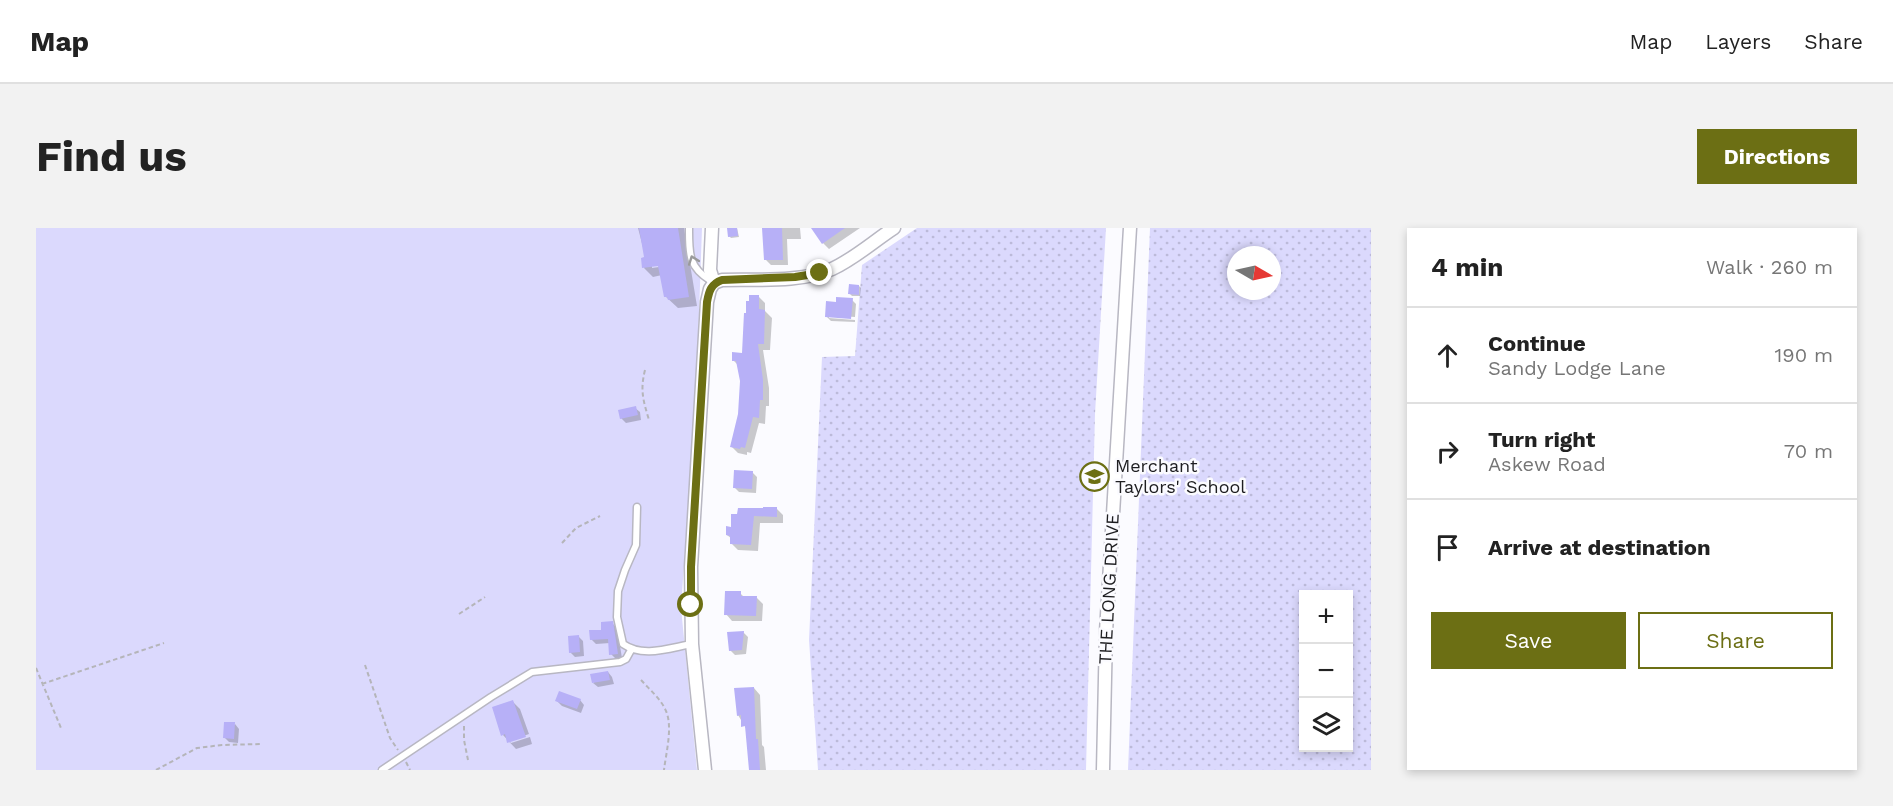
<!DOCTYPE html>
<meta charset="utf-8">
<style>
:root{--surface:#fff;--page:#f2f2f2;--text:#222;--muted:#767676;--line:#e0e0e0;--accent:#6c6f14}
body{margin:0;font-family:"Work Sans",sans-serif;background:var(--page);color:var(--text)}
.controls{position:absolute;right:18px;bottom:18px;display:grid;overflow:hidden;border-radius:0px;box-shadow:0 3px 9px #0003}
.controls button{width:54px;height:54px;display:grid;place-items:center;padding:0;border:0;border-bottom:2px solid var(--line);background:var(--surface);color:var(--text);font:30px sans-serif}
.compass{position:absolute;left:1191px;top:18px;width:54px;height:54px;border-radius:50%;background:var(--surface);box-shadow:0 3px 9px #0003;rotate:99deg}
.stop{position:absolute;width:18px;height:18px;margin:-14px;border:4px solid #6c6f14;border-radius:50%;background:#fff}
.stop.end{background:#6c6f14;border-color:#fff;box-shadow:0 2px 6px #0008}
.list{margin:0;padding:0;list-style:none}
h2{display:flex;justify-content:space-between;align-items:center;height:78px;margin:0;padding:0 24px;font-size:26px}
h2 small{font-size:20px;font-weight:400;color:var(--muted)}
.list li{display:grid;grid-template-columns:39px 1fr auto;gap:18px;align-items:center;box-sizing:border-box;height:96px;padding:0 24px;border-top:2px solid var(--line)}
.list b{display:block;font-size:22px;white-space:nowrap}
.list p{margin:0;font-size:20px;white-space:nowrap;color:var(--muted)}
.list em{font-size:20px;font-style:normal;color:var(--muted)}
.actions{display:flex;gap:12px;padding:18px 24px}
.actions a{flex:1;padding:14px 0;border:2px solid var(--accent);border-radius:0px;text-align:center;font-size:21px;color:var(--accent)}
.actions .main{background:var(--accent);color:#fff}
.icon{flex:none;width:33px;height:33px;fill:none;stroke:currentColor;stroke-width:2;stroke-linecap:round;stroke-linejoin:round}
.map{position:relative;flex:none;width:1335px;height:542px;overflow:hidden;border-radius:0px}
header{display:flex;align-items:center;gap:36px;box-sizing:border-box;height:84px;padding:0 30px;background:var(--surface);border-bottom:2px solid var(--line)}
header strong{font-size:28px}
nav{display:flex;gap:33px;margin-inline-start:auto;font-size:21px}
.intro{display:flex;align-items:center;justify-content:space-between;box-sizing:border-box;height:144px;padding:0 36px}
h1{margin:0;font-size:42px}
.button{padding:15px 27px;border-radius:0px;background:var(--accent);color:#fff;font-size:21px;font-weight:700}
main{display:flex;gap:36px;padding:0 36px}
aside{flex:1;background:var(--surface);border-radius:0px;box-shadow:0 3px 9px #0003}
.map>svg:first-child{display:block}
.green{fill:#dbd9fd}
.park{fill:url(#park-dots);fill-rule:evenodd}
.shadow{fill:#0003;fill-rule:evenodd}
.building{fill:#b7b0f7}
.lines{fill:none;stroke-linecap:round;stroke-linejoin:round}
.service-casing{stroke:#b8b7c2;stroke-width:9}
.minor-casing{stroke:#b8b7c2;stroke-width:15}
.path{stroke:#b5b5b9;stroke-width:2;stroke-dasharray:4.5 3;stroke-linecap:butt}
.service{stroke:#fff;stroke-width:6}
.minor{stroke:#fff;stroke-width:12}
.oneway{stroke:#9a9a9b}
.route{stroke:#6c6f14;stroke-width:8}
.labels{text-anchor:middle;stroke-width:5;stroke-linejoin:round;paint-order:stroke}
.poi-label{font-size:18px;fill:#1e1e21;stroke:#fbfbff;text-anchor:start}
.street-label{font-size:18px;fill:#1e1e21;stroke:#fbfbff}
</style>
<header>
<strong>Map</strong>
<nav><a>Map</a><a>Layers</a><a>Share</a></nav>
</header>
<div class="intro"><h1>Find us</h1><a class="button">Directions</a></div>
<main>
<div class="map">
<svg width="1335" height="542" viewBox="0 0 1335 542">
<defs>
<pattern id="park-dots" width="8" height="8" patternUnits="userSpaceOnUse" patternTransform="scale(1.5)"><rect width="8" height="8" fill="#dbd9fd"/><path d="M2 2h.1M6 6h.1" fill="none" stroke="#bcbad9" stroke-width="1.8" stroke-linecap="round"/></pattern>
</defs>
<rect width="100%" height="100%" fill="#fbfbff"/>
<path class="green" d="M 0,0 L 666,0 L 661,143 L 645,380 L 661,542 L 0,542 Z"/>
<path class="park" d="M 881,0 L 1070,0 L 1059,186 L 1050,542 L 782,542 L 773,412 L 786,129 L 819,128 L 826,37 Z
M 1114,0 L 1335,0 L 1335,542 L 1092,542 ZM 1200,27 L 1236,27 L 1236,63 L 1200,63 ZM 1268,367 L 1312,367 L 1312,520 L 1268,520 Z"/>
<path class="shadow" d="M 602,0 L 648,0 L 661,78 L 642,80 L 629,68 L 626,47 L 617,49 L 608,40 L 610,31 ZM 616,37 L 630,38 L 616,40 Z
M 701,0 L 703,9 L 695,10 L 693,8 Z
M 727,0 L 764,0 L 765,11 L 751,11 L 752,37 L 735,37 L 730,32 Z
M 780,0 L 824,0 L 793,21 L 787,15 Z
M 823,58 L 825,60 L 824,68 L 816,68 L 814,66 Z
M 723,69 L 729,75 L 729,83 L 736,90 L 734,122 L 727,122 L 733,160 L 733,178 L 730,178 L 729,196 L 723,195 L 715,225 L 711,224 L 711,227 L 702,225 L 695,218 L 704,186 L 705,153 L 702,137 L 697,132 L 707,126 Z
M 816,72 L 820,76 L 819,89 L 793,87 L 793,90 L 819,92 L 819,94 L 795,93 L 790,88 L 801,75 Z
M 599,180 L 604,184 L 605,192 L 590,195 L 585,190 Z
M 716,244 L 721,249 L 720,265 L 703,264 L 699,260 Z
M 741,281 L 747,287 L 747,295 L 724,295 L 722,323 L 702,322 L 696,316 L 696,311 L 691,307 L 696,300 L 696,288 Z
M 704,365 L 709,370 L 721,370 L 727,376 L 726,393 L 696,393 L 690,386 Z
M 576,395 L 581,400 L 586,430 L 580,431 L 575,426 L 574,415 L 560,416 L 555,411 Z
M 707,404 L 712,409 L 710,426 L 699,427 L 694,422 Z
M 542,408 L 547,413 L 548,428 L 539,429 L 534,424 Z
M 572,444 L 576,449 L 578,456 L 562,459 L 557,455 Z
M 718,460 L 724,467 L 726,517 L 728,519 L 730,542 L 732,542 L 714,542 L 711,502 L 702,487 Z
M 544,472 L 548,477 L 545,485 L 526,478 L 521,473 Z
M 477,474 L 484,481 L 493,506 L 473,513 L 475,515 L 494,509 L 496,516 L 480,521 L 467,507 Z
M 199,496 L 203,501 L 202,515 L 193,514 L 189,510 Z"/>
<path class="building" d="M 603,0 L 642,0 L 653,69 L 632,72 L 631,69 L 628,69 L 622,38 L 606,40 L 605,30 L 608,29 Z
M 691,0 L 701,0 L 702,8 L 692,9 Z
M 726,0 L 746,0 L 747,32 L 728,32 Z
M 775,0 L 809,0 L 786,16 Z
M 813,56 L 823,57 L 823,67 L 812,66 Z
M 713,67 L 723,67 L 723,81 L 729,82 L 728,116 L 722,116 L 727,152 L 727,172 L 724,172 L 723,190 L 717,189 L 709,220 L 705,219 L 704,221 L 694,219 L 702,186 L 704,153 L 700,133 L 696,133 L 696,124 L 706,125 L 708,85 L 710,85 L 710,73 L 713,73 Z
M 800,69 L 817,70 L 815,91 L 789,89 L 790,73 L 800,74 Z
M 600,178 L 602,187 L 584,191 L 582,182 Z
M 698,242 L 717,243 L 716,261 L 697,260 Z
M 727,279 L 741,279 L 741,289 L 718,288 L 715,317 L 694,316 L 694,308 L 690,307 L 690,298 L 695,299 L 695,286 L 701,286 L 702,280 L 727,280 Z
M 689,363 L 705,363 L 705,368 L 721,368 L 720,388 L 688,387 Z
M 577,393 L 582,426 L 573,427 L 572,411 L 554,412 L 553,402 L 565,402 L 565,394 Z
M 708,403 L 706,422 L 693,423 L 691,404 Z
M 543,407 L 544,424 L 533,425 L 532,408 Z
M 572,443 L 574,452 L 556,455 L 554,446 Z
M 718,459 L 720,511 L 722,511 L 724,542 L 713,542 L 709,498 L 705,499 L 705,487 L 701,488 L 698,460 Z
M 523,463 L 545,471 L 541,481 L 519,473 Z
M 477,472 L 490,509 L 471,515 L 469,506 L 465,508 L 456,479 Z
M 188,494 L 199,494 L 198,511 L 187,510 Z"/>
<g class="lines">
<defs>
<path id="service" d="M 653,0 C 653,25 652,39 675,53
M 601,279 L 600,317 L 589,342 L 582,363 L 581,389 L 587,416 C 607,430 633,420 656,416
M 346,542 L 455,469 L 496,444 L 584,434 L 590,431 L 595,422"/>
<path id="minor" d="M 678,55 L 686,52 C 720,51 765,55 796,41 C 818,31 838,13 858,0
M 669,542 L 656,416 L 655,339 L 671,74 L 674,61 L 678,55 L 674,42 L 676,0
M 1067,542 L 1070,404 L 1094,0"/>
</defs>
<use href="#service" class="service-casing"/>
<use href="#minor" class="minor-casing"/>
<path class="path" d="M 609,142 C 604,162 607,172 613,192
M 526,315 L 540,300 L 564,288
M 423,386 L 449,369
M 329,437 L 354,510 L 362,522
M 0,440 L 25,500
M 605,452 C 614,462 625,471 630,483 C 637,499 630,525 628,542
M 6,456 L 128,415
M 428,498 L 428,512 L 432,532
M 370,534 L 374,542
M 120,542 L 161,520 L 186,517 L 226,516"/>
<use href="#service" class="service"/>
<use href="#minor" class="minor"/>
</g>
<defs><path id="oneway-chevron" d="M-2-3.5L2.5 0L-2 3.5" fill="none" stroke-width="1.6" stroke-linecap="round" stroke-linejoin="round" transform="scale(1.5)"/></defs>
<use class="oneway" href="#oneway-chevron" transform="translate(657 32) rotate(-110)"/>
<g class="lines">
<path class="route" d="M 655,377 L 655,339 L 671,74 C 673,63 675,56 686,52 L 759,49 L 784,45"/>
</g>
<defs>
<symbol id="school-ring" viewBox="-11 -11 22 22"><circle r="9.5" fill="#fbfbff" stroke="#6c6f14" stroke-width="1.5"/><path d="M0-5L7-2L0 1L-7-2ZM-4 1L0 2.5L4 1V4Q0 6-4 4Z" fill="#6c6f14"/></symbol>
</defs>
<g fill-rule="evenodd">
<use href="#school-ring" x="1042" y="232" width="33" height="33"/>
</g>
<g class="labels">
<g class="poi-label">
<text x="1079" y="244">Merchant<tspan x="1079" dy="21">Taylors' School</tspan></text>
</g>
<g class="street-label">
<text transform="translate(1073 361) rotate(-87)" y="6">THE LONG DRIVE</text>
</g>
</g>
</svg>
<div class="controls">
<button>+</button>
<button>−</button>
<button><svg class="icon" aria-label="layers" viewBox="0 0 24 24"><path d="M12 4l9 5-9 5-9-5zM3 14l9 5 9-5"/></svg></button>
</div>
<svg class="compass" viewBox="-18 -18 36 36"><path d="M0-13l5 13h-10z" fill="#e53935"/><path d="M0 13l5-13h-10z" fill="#767676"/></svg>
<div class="stop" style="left:655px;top:377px"></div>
<div class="stop end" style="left:784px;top:45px"></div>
</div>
<aside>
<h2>4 min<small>Walk · 260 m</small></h2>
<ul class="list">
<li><svg class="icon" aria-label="ahead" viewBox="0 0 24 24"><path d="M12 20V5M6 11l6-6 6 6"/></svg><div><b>Continue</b><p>Sandy Lodge Lane</p></div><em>190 m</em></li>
<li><svg class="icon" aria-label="right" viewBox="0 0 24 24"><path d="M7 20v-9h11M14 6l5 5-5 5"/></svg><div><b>Turn right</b><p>Askew Road</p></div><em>70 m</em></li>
<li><svg class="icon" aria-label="arrive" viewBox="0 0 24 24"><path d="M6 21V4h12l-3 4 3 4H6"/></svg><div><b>Arrive at destination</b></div></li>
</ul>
<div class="actions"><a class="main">Save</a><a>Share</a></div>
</aside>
</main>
